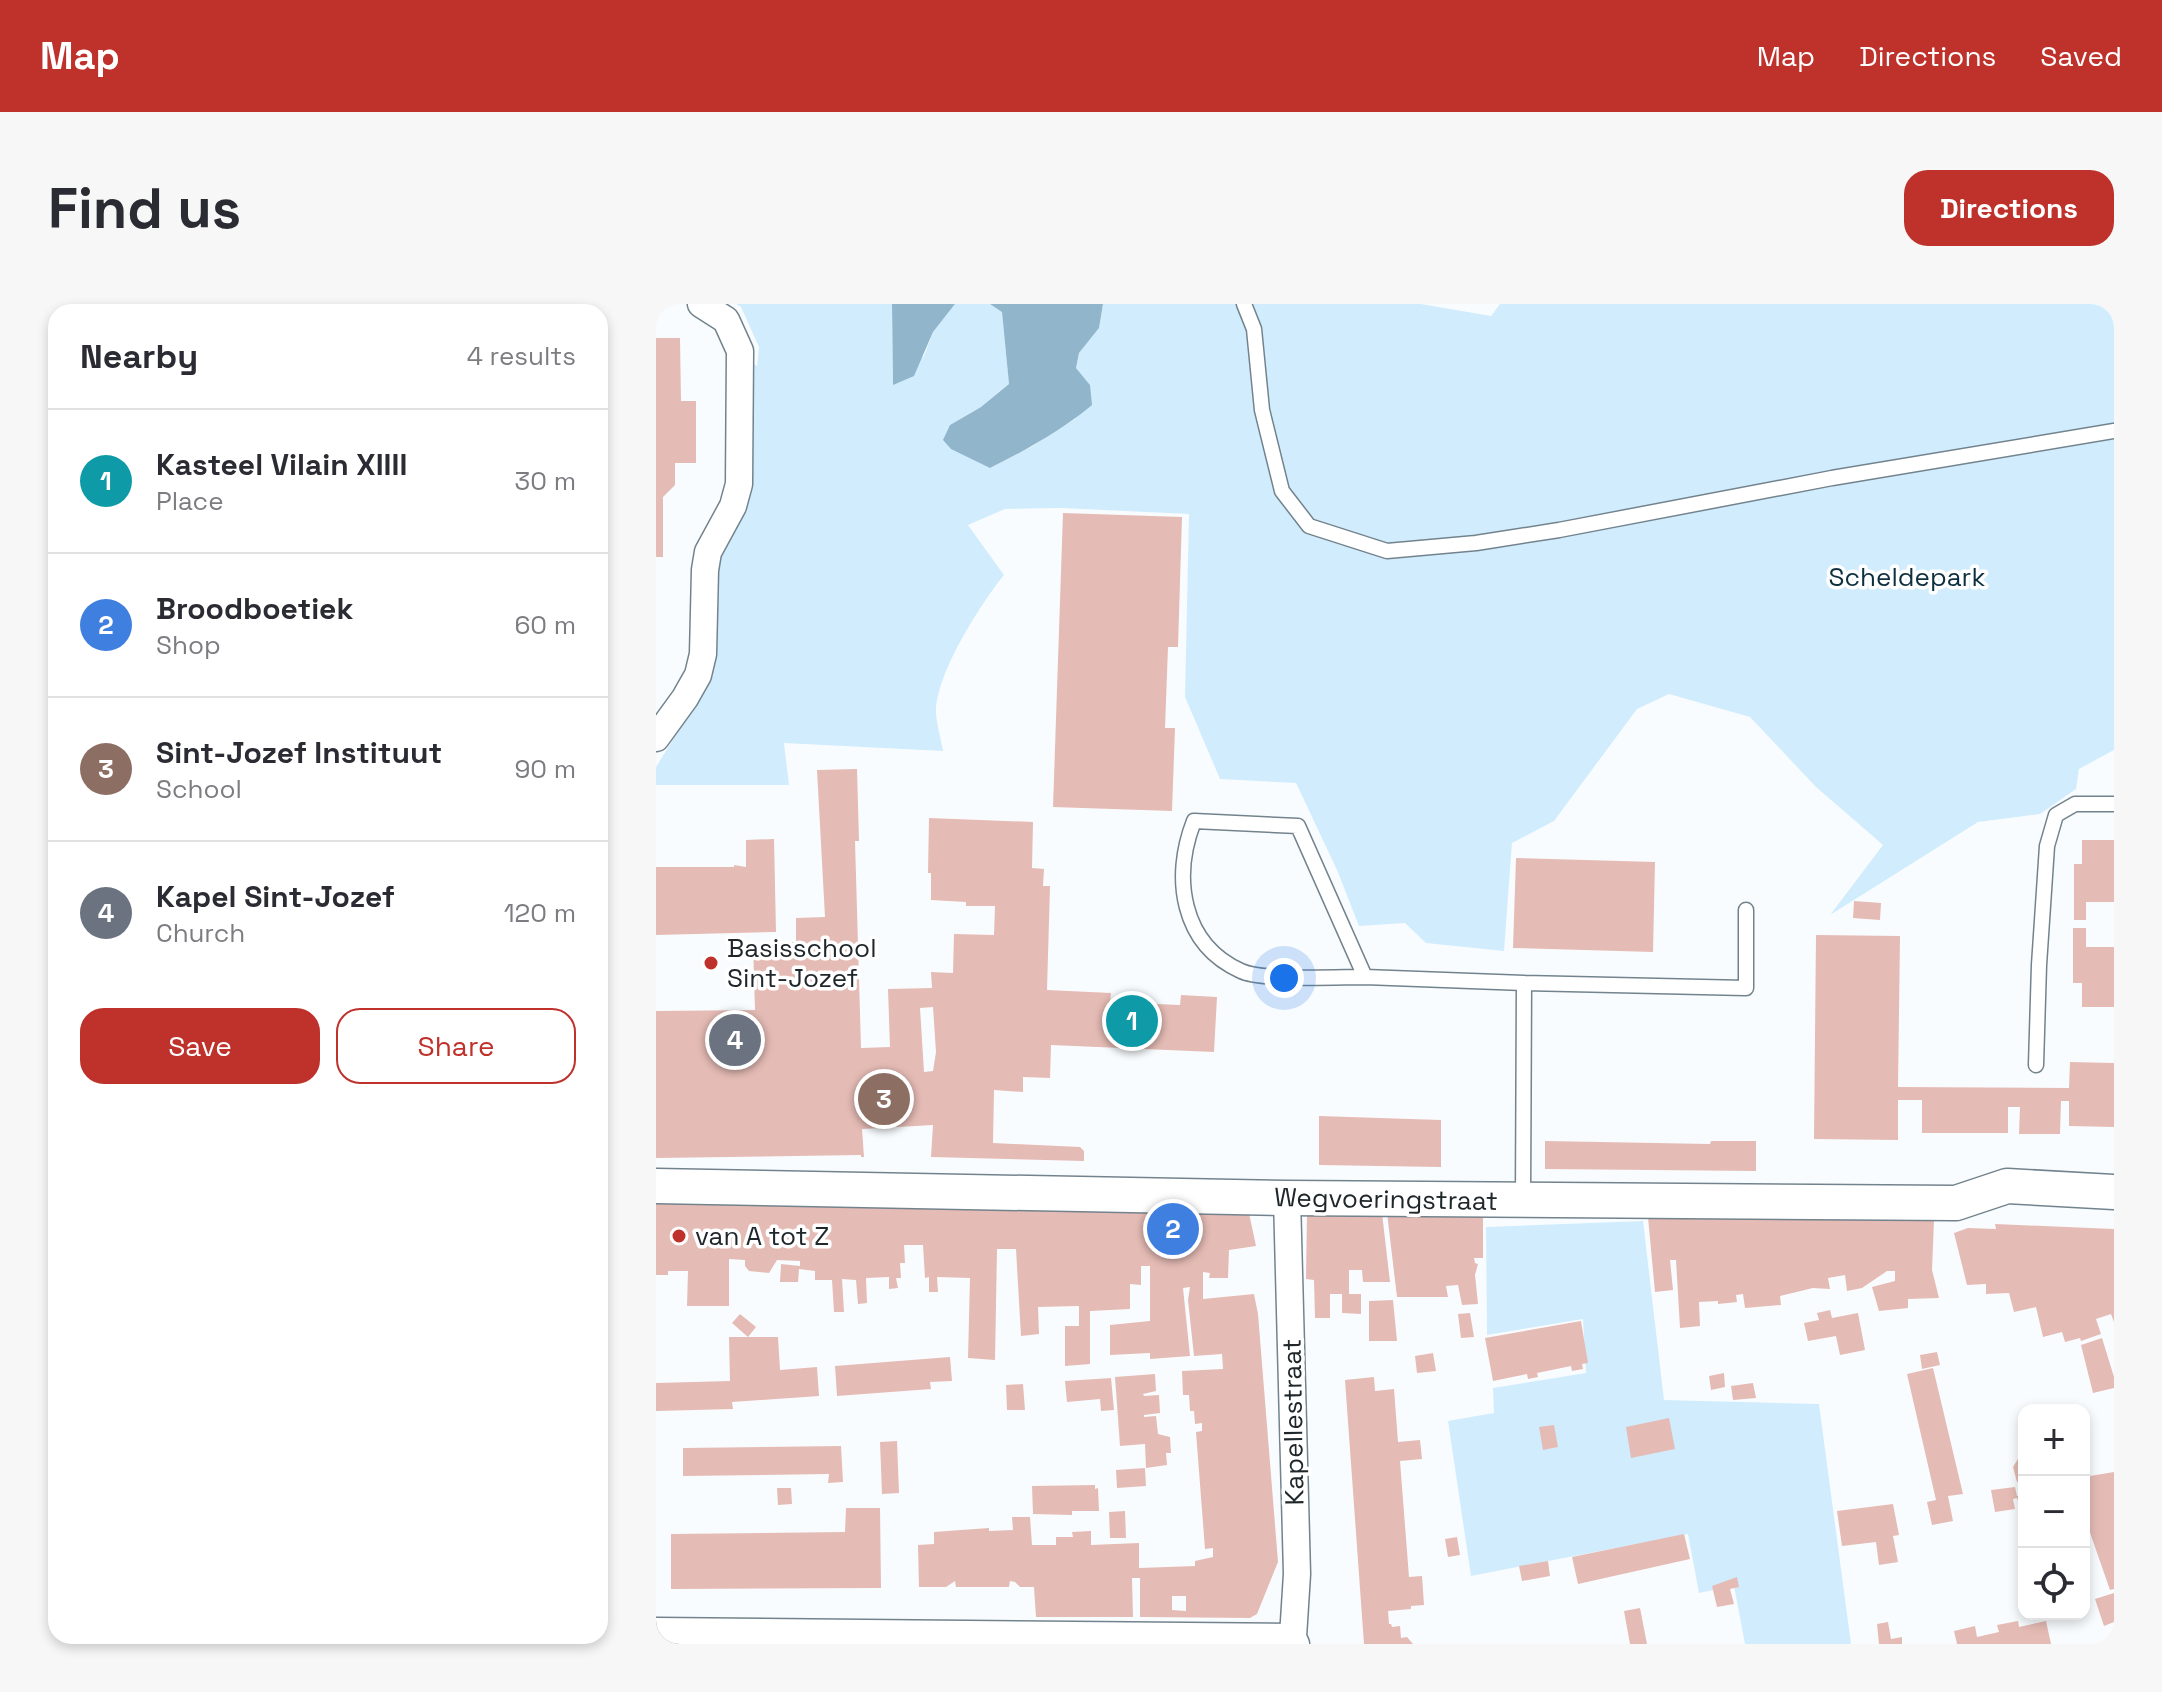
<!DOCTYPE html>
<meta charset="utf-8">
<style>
:root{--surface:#fff;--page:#f7f7f7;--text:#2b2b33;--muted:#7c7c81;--line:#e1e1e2;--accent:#bf312b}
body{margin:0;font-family:"Space Grotesk",sans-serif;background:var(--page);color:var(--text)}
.controls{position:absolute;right:24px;bottom:24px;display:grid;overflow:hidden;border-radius:16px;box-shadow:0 4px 12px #0003}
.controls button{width:72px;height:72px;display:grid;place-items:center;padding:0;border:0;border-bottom:2px solid var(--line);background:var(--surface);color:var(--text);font:40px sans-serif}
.you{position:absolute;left:628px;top:674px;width:28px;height:28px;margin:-20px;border:6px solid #fff;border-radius:50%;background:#1a73e8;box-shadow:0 0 0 12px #1a73e833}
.badge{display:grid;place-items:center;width:52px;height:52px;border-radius:50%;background:var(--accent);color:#fff;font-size:26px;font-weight:700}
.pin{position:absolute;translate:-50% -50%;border:4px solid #fff;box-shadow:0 2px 8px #0006}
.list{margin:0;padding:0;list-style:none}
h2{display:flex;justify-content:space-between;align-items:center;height:104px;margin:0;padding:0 32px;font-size:34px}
h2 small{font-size:26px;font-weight:400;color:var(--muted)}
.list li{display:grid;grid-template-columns:52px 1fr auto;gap:24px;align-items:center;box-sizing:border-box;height:144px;padding:0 32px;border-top:2px solid var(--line)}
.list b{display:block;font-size:30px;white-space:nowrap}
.list p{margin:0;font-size:26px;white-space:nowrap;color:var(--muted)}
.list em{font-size:26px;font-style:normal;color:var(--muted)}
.actions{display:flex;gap:16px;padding:24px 32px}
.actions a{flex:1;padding:18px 0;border:2px solid var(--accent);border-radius:24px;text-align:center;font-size:28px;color:var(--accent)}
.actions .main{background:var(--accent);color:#fff}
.icon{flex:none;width:44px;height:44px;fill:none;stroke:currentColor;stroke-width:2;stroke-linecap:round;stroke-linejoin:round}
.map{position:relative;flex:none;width:1458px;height:1340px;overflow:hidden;border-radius:24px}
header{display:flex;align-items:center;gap:48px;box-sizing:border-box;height:112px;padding:0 40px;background:var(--accent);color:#fff}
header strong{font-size:38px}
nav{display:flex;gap:44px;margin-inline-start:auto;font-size:28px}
.intro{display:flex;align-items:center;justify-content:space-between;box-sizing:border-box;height:192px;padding:0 48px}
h1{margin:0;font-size:56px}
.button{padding:20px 36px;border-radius:24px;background:var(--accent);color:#fff;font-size:28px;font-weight:700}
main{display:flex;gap:48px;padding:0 48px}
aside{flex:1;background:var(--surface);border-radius:24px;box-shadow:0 4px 12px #0003}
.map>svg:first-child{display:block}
.green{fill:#d1edfd}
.water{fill:#91b5cb}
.building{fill:#e5bbb5;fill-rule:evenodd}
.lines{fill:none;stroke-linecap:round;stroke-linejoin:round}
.service-casing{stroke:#73838d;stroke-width:17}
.minor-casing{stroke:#73838d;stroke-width:29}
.tertiary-casing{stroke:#73838d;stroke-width:37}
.service{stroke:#fff;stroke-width:14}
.minor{stroke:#fff;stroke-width:26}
.tertiary{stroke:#fff;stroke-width:34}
.poi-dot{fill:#bf312b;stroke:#fff;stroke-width:3}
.labels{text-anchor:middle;stroke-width:7;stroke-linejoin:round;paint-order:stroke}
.park-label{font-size:26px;fill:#0e2f3f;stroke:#fff}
.poi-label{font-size:26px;fill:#20272b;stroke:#fff;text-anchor:start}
.street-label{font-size:26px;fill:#20272b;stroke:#fff}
</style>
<header>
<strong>Map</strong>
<nav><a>Map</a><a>Directions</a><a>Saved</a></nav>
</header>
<div class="intro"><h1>Find us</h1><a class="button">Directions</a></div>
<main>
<aside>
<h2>Nearby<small>4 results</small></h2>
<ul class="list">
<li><span class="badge" style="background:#0f9aa8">1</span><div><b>Kasteel Vilain XIIII</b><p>Place</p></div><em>30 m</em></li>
<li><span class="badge" style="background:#3f7fe0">2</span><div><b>Broodboetiek</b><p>Shop</p></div><em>60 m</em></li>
<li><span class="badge" style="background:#8d6e63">3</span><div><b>Sint-Jozef Instituut</b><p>School</p></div><em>90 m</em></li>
<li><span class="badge" style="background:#6b7280">4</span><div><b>Kapel Sint-Jozef</b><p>Church</p></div><em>120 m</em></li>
</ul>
<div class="actions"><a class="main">Save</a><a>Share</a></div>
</aside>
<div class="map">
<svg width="1458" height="1340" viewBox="0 0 1458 1340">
<rect width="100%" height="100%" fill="#f9fcfe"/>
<path class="green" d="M 80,0 L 236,0 L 237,80 L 268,52 L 277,28 L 299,0 L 334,0 L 346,7 L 353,80 L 325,103 L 294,121 L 334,164 L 375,143 L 419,115 L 434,81 L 420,64 L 423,49 L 443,24 L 447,0 L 765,0 L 835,12 L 844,0 L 1458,0 L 1458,446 L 1423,465 L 1420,485 L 1384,510 L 1322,518 L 1174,611 L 1227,541 L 1160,483 L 1094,413 L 1013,390 L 981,405 L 898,517 L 856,539 L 848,647 L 770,639 L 749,619 L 703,622 L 681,566 L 640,479 L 564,475 L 529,393 L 533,210 L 405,204 L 349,205 L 312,221 L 348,271 C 324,301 279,371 280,410 C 281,422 285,435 287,447 L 128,439 L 133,481 L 0,481 L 0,463 L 56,373 L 59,357 L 62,265 L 94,57 L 101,62 L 103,43 L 85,3 Z
M 987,917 L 1008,1096 L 1163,1100 L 1195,1340 L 1089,1340 L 1078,1282 L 1043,1289 L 1032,1230 L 815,1272 L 792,1117 L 838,1109 L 837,1084 L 930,1069 L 927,1015 L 831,1031 L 830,923 Z"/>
<path class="water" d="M 236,0 L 299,0 L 277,28 L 258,72 L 237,81 Z
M 334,0 L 447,0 L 443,24 L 423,49 L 420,64 L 434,81 L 436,101 C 405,127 370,146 334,164 L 295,145 L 287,136 L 294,121 L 325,103 L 353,80 L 346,8 Z"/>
<path class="building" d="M 0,34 L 24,34 L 25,97 L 40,97 L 40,159 L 19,159 L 19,181 L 7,193 L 7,253 L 0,253 Z
M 407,209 L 526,213 L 522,343 L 512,343 L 509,424 L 519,424 L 516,507 L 397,503 Z
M 201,465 L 203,537 L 199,537 L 205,744 L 234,743 L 232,685 L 276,684 L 275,668 L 297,669 L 298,630 L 338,631 L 339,602 L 310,602 L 310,598 L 275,596 L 275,569 L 272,569 L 273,514 L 377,518 L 376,564 L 388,565 L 387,582 L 394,582 L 391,686 L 455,689 L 454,698 L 524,701 L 525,691 L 561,693 L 558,748 L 395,741 L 394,774 L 367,773 L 367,788 L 338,786 L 337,839 L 424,843 L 428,847 L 428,857 L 275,853 L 277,821 L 206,825 L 208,853 L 205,853 L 205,851 L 0,854 L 0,707 L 99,706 L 97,640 L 140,638 L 140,614 L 169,613 L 161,466 ZM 277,703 L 280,748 L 277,767 L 268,768 L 264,704 Z
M 118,535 L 120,628 L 0,631 L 0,563 L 78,563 L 78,561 L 90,563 L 90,536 Z
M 1426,536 L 1458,536 L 1458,598 L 1430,598 L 1430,616 L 1418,616 L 1418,560 L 1426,560 Z
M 860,554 L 999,558 L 997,648 L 857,644 Z
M 1198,597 L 1225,599 L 1224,616 L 1197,614 Z
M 1417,624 L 1430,624 L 1430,643 L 1458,643 L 1458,703 L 1426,703 L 1426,679 L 1417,679 Z
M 1160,631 L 1244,632 L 1242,783 L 1413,784 L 1414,758 L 1458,759 L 1458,823 L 1413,822 L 1413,797 L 1405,797 L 1404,830 L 1363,830 L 1364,803 L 1352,803 L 1352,829 L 1266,829 L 1266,796 L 1242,796 L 1242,836 L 1158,835 Z
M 663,812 L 785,816 L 785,863 L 663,861 Z
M 889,837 L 1054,840 L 1055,837 L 1100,837 L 1100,867 L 889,865 Z
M 0,899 L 119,899 L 593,909 L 600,942 L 573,946 L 572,974 L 553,974 L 554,969 L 547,968 L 547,995 L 598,990 L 602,1010 L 622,1258 L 601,1310 L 594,1314 L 484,1313 L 484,1274 L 476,1274 L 477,1313 L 380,1313 L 378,1283 L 364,1283 L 359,1278 L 354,1277 L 353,1283 L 300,1283 L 299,1277 L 290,1283 L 263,1283 L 262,1241 L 278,1240 L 278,1228 L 333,1224 L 333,1227 L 357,1226 L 356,1213 L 374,1213 L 376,1241 L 400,1241 L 400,1233 L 417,1233 L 416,1228 L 435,1227 L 435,1241 L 483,1239 L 483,1264 L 539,1262 L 539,1257 L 557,1253 L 557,1244 L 549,1245 L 540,1128 L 546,1127 L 546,1119 L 539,1120 L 538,1107 L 534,1107 L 533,1091 L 527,1091 L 526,1067 L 567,1065 L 566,1050 L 538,1052 L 532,996 L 534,983 L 527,984 L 534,1052 L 494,1055 L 494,1049 L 454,1051 L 454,1021 L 494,1017 L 494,962 L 485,962 L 485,981 L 474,980 L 474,1005 L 434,1007 L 434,1060 L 409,1062 L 409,1022 L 423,1022 L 423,1002 L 382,1003 L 383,1030 L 365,1032 L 360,945 L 341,945 L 339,1056 L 312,1054 L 314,974 L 281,973 L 282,988 L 273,988 L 273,973 L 269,974 L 267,941 L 248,941 L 249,959 L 244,959 L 245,974 L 240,974 L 242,984 L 233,985 L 233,973 L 210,974 L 211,999 L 202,1000 L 200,976 L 186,975 L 188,1008 L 178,1008 L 176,976 L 159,976 L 159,967 L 143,965 L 142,978 L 124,978 L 125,960 L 144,962 L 144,957 L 121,956 L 113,969 L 93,967 L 89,962 L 89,956 L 73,955 L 73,1002 L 31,1002 L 32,967 L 12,967 L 12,971 L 0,971 ZM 516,1292 L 530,1292 L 530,1307 L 516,1306 Z
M 651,909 L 726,909 L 734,978 L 707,978 L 706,966 L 693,966 L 693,990 L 705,990 L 705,1010 L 686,1009 L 686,990 L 674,990 L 674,1014 L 659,1014 L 658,976 L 650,975 Z
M 731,909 L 827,911 L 827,954 L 818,954 L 819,959 L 822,960 L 819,971 L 822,1000 L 806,1001 L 802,981 L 790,982 L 792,993 L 741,993 Z
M 992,913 L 1278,917 L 1276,966 L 1283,994 L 1252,995 L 1252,1004 L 1223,1007 L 1216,983 L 1239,977 L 1239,967 L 1231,967 L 1206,984 L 1191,987 L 1189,971 L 1172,974 L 1174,985 L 1157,984 L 1124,992 L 1125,1001 L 1089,1004 L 1087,990 L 1080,991 L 1081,998 L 1062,1000 L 1062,997 L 1043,998 L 1044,1022 L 1024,1024 L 1020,956 L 1014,956 L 1017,986 L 999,988 Z
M 1339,920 L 1458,925 L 1458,1018 L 1455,1010 L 1440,1015 L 1445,1030 L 1425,1037 L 1424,1034 L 1409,1038 L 1406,1028 L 1387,1033 L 1380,1003 L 1358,1008 L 1353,989 L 1330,990 L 1330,980 L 1311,981 L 1298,929 L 1312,924 L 1340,925 Z
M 737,996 L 741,1037 L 713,1037 L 713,997 Z
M 1174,1006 L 1176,1014 L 1202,1009 L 1209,1046 L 1184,1051 L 1180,1032 L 1152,1037 L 1148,1019 L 1163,1016 L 1161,1009 Z
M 814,1009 L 818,1033 L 805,1034 L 802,1010 Z
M 84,1010 L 100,1023 L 92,1033 L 76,1019 Z
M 925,1017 L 932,1059 L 926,1060 L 927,1065 L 916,1067 L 915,1062 L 881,1069 L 882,1073 L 872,1075 L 871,1070 L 837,1077 L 829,1034 Z
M 73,1033 L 122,1033 L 124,1066 L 161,1063 L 163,1092 L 76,1098 L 77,1105 L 0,1107 L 0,1079 L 74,1077 Z
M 1446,1034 L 1458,1073 L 1458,1084 L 1437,1089 L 1425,1041 Z
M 1281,1048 L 1284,1061 L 1266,1065 L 1264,1051 Z
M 777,1049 L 780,1067 L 761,1069 L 759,1052 Z
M 294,1053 L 296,1077 L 274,1078 L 275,1085 L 181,1092 L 179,1062 Z
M 1277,1064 L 1307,1190 L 1292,1192 L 1297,1217 L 1276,1221 L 1271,1198 L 1280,1196 L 1251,1070 Z
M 1068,1069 L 1069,1083 L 1055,1086 L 1053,1072 Z
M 499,1070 L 500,1087 L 487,1090 L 488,1092 L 503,1091 L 504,1109 L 488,1111 L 488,1113 L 500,1112 L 502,1130 L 514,1133 L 515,1149 L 510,1149 L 511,1161 L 490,1164 L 489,1140 L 464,1142 L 459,1073 Z
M 718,1073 L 719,1087 L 738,1085 L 742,1138 L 764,1136 L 766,1155 L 744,1157 L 753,1273 L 766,1272 L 768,1301 L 755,1302 L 755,1305 L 732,1307 L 733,1320 L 735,1320 L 736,1323 L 744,1322 L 745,1334 L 751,1333 L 757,1340 L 708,1340 L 689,1076 Z
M 455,1074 L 458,1106 L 445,1107 L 444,1095 L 411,1098 L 409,1077 Z
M 1097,1079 L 1100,1094 L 1077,1096 L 1075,1082 Z
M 367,1080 L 369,1106 L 351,1106 L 350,1081 Z
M 1013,1114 L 1019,1145 L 975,1154 L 970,1123 Z
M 898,1121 L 902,1143 L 887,1146 L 883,1123 Z
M 241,1137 L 243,1189 L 226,1190 L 224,1138 Z
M 185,1142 L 187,1178 L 172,1179 L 173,1170 L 27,1172 L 27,1144 Z
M 1368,1145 L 1368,1176 L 1361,1178 L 1357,1163 Z
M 489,1164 L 490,1182 L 461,1184 L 460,1166 Z
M 1458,1168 L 1458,1285 L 1454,1286 L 1431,1220 L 1428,1221 L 1428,1173 Z
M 439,1181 L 439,1185 L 442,1184 L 443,1207 L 416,1207 L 416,1211 L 377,1210 L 376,1182 Z
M 1359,1183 L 1361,1192 L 1368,1191 L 1368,1216 L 1361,1194 L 1357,1195 L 1359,1205 L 1339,1208 L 1335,1186 Z
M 121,1184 L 135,1184 L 136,1200 L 122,1201 Z
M 1237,1200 L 1243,1231 L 1237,1232 L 1242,1258 L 1223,1261 L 1220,1238 L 1186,1242 L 1181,1207 Z
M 190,1204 L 224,1204 L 225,1284 L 15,1285 L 15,1230 L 189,1228 Z
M 469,1207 L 470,1234 L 454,1234 L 453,1208 Z
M 1028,1230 L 1034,1255 L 922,1280 L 916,1253 Z
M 801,1233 L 804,1251 L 792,1253 L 789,1235 Z
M 892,1257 L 894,1272 L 866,1277 L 863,1262 Z
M 1081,1273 L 1083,1283 L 1074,1285 L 1078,1300 L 1061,1303 L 1056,1282 Z
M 1458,1289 L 1458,1318 L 1448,1322 L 1439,1295 Z
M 984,1304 L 991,1340 L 974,1340 L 968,1307 Z
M 1362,1317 L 1363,1323 L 1390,1317 L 1395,1340 L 1301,1340 L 1298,1327 L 1319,1322 L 1321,1333 L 1343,1328 L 1341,1321 Z
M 1232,1318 L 1235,1335 L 1246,1333 L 1246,1340 L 1223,1340 L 1221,1320 Z"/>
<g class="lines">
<defs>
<path id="service" d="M 588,0 L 598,25 L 606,106 L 626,187 L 653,222 L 731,247 L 820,239 L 903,226 L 1176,174 L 1458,127
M 709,673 C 682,673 606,677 585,667 C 525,640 516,573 538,517 L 642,522 L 709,673 L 868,679
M 1380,761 L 1383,661 L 1391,542 L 1400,511 L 1419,500 L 1458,500
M 867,895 L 868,679 L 1090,684 L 1090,606"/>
<path id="minor" d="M 0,434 L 29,394 L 42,371 L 47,350 L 49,266 L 52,248 L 77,202 L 83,180 L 84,47 L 70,16 L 45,0
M 631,894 L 641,1270 L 637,1333 L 631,1340
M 0,1327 L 637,1333 L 640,1340"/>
<path id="tertiary" d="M 0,882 L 631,894 L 1300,899 L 1351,882 L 1458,888"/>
</defs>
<use href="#service" class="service-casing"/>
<use href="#minor" class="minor-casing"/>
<use href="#tertiary" class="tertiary-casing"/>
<use href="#service" class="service"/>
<use href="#minor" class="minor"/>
<use href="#tertiary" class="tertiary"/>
</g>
<g class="poi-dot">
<circle cx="55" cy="659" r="8"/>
<circle cx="23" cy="932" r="8"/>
</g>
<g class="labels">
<g class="park-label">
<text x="1251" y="282">Scheldepark</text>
</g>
<g class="poi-label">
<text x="71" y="653">Basisschool<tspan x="71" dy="30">Sint-Jozef</tspan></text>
<text x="39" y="941">van A tot Z</text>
</g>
<g class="street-label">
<text transform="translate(730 895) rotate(1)" y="9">Wegvoeringstraat</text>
<text transform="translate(637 1118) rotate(-91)" y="9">Kapellestraat</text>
</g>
</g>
</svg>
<div class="controls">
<button>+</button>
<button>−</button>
<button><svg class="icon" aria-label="locate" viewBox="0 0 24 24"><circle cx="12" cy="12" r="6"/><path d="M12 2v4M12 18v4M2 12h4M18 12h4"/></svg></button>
</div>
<div class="you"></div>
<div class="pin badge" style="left:476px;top:717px;background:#0f9aa8">1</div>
<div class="pin badge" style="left:517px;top:925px;background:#3f7fe0">2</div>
<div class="pin badge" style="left:228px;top:795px;background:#8d6e63">3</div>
<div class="pin badge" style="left:79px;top:736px;background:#6b7280">4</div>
</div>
</main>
